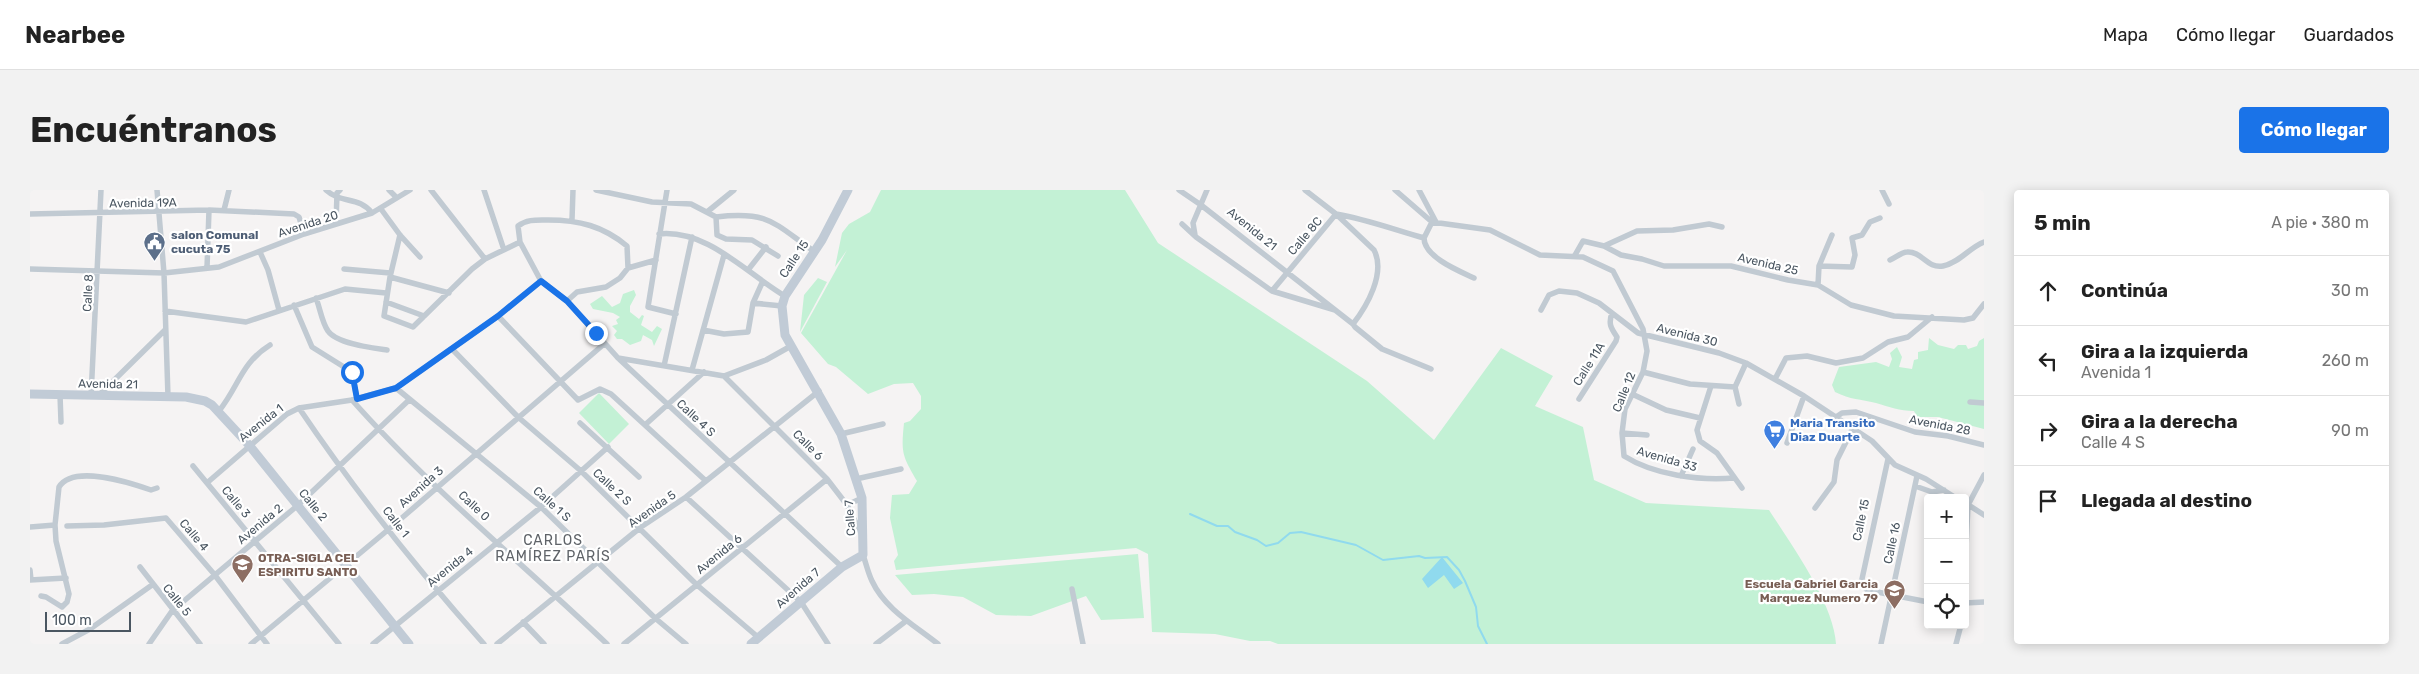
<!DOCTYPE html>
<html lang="es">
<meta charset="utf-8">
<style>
:root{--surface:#fff;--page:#f2f2f2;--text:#222;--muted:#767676;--line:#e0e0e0;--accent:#1a73e8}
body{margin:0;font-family:Rubik,sans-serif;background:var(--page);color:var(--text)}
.controls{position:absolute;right:15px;bottom:15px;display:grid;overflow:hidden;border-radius:5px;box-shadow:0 2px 12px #0003}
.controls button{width:45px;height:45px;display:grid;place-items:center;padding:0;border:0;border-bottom:1px solid var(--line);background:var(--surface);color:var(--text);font:25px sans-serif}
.scale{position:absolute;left:15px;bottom:12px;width:86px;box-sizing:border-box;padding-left:5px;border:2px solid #4a5661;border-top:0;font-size:14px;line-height:18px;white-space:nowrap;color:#4a5661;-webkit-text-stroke:4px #fff;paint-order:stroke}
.stop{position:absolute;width:15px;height:15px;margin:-11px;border:4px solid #1a73e8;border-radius:50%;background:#fff}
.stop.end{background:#1a73e8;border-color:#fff;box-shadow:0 1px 5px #0008}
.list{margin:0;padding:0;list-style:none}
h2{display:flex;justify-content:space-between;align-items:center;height:65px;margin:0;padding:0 20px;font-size:21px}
h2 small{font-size:16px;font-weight:400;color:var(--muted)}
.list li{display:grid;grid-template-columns:32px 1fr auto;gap:15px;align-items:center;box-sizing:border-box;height:70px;padding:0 20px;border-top:1px solid var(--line)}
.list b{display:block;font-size:19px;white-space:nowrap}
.list p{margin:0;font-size:16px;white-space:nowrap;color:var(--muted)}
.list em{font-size:16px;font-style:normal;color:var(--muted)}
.icon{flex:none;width:28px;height:28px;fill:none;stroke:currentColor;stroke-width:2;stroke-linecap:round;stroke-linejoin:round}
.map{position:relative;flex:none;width:1954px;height:454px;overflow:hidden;border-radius:5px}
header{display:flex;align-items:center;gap:30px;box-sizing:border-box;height:70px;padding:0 25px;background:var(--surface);border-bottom:1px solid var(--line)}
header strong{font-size:24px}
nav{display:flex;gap:28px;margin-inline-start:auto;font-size:18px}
.intro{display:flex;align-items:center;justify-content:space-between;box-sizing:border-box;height:120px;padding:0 30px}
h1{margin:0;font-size:35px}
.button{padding:12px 22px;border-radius:5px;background:var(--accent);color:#fff;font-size:18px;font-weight:700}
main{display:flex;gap:30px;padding:0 30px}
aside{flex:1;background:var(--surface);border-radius:5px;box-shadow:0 2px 12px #0003}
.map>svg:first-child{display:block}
.green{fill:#c3f1d5}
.water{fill:#90daee}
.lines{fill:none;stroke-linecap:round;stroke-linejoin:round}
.stream{stroke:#90daee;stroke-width:2}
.minor{stroke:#c1cad2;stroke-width:5.5}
.secondary{stroke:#c1cbd6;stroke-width:9}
.route{stroke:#1a73e8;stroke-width:6}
.labels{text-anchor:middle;stroke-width:4.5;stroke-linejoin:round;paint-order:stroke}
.street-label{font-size:12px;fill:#4a5661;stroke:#fff}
.service-label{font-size:12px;font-weight:bold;fill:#4e5e75;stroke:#fff;text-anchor:start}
.shop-label{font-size:12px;font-weight:bold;fill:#366cbe;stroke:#fff;text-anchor:start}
.education-label{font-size:12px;font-weight:bold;fill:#785e54;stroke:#fff;text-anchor:start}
.neighbourhood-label{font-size:14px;letter-spacing:1px;fill:#5f6368;stroke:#fff}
</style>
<header>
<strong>Nearbee</strong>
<nav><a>Mapa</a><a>Cómo llegar</a><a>Guardados</a></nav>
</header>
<div class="intro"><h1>Encuéntranos</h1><a class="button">Cómo llegar</a></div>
<main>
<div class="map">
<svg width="1954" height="454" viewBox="0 0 1954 454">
<rect width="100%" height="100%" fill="#f5f3f3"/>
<path class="green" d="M 851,0 L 1095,0 L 1128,53 L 1337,191 L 1404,250 L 1471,158 L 1523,186 L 1505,216 L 1553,237 L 1564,290 L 1616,313 L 1739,320 C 1761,354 1804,414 1806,454 L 1248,454 L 1240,451 L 1220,451 L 1185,444 L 1122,442 L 1118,364 L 1106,358 L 866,380 L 864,371 L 868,365 L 860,328 L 862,305 L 879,304 L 887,291 C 872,265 871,263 874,233 L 880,231 L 891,219 L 891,206 L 883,193 L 864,194 L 838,204 L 806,177 L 798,174 L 771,143 L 817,60 L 805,77 L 812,43 L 819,34 L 840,22 Z
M 788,88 L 797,92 L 770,142 L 774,105 Z
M 604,100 L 606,105 L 600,116 L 600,122 L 609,129 L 612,125 L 614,126 L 611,135 L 622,142 L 627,136 L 632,139 L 624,156 L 622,150 L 613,145 L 611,151 L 600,155 L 592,149 L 587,149 L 584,145 L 587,141 L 582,136 L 588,134 L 586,130 L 590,127 L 583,123 L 563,119 L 560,114 L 572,106 L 582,117 L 590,113 L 593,104 Z
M 1899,148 L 1908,155 L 1924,159 L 1928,155 L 1936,155 L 1938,159 L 1947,156 L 1949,151 L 1954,148 L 1954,239 L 1908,227 L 1887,227 L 1884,221 C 1869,221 1860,217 1846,213 C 1830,209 1821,210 1805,202 L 1802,195 L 1809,177 L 1846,172 L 1859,177 L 1862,169 L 1860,163 L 1867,157 L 1872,167 L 1869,177 L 1882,179 L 1884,170 L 1888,169 L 1888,162 L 1898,160 Z
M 569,203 L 599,234 L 579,254 L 549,223 Z
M 1108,364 L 1114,428 L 1071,430 L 1056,406 L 1001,426 L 966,425 L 933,407 L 904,404 L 882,405 L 865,385 Z"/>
<path class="water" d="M 1412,367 L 1433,393 L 1424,399 L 1414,385 L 1398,398 L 1392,389 Z"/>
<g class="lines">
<path class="stream" d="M 1160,324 L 1187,336 L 1198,336 L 1205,342 L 1227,350 L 1236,356 L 1248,353 L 1260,343 L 1271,342 L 1326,355 L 1353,370 L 1389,366 L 1395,368 L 1417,367 L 1429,380 L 1435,391 L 1446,417 L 1448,436 L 1457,454"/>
<path class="minor" d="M 127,0 L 134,83 L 138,207
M 296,0 C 311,14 329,6 342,23
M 359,0 L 366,7
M 401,0 L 455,69
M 454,0 L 474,60
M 566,0 L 622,12 L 661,14 L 686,27
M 637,0 L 618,117 L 646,124
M 1149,0 L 1171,15 L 1323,134
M 1275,0 L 1306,24 L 1344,60 C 1356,83 1337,116 1323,134 L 1325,137 L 1352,159 L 1401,179
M 1365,0 L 1402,32 L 1460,40 L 1510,65 L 1553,67 L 1583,81 L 1613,139 L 1617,161 L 1613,182 L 1595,219 L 1592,243 L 1594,266 C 1624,285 1670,291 1704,288
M 1389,0 L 1406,32
M 1852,0 L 1859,14
M 351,19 L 370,45 L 390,67
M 194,20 L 199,0
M 677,22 L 704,0
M 0,24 L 179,20 L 264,24 L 269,27 L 274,44
M 1306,24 C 1336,29 1365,40 1394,48
M 686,27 C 740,21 743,33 785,62
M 686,27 L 687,45 L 696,49 L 722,50 L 748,66
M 542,30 L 543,0
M 306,34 L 307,3 L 310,0
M 1152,34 L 1166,47 L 1242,101 L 1305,120
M 629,44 C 677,39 716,83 755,106
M 370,45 L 360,87 L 354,126 L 383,137 L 442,79 L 455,69 L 490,52
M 1165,45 L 1163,33 L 1177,0
M 1394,48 C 1394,67 1429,81 1444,88
M 1394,48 L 1402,32
M 1574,56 L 1607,41 L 1643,40 L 1679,34 L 1692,37
M 230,62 L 238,80 L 249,120
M 1545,65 L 1553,51 L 1574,56 L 1591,65 L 1612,69 L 1634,76 L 1701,76 L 1758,90 L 1788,95 L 1821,115 L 1864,126 L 1934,130 L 1943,128 L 1954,114
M 1860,70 C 1865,68 1872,62 1877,62 C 1892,61 1897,79 1913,76 C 1929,73 1940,57 1954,52
M 1789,76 L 1822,77 L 1825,65 L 1822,48 L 1832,45 L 1840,32 L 1850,28
M 177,78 L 179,20
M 598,78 L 597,56 C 573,36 549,30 518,30 C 507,30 497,29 488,36 L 490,52 L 511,91 L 537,111 L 588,168 L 812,377
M 0,79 L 134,83 L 189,77 L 274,44 L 342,23 L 380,0
M 314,79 L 360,83
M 718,80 L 736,57
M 360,87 L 419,103
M 1788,95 L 1789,76 L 1802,45
M 1242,101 L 1306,24
M 286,108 C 290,118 292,133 298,141 C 307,154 343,158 357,160
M 537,111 L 547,102 L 576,97 L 590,88 L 598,78 L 626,70
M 356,112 L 394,126
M 723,113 L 752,116
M 264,115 L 282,157 L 322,182 L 327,209
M 1511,120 L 1519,105 L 1529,101 L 1547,103 L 1569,113 L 1608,143 L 1689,163 L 1716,173 L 1774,206 L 1842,251 L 1865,275 L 1896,289 L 1926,308
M 135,121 L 216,132 L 315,99 L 356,103
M 468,126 L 548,210 L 570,199 L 581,204 L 676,291
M 673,140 L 694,144 L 718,142 L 723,113 L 732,93
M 422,159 L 488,227 L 551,281 L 667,395 L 729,448
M 588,168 L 694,186 L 736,170 L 761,156
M 634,176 L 662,47
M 662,180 L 694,65
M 1613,182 L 1660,194 L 1705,197
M 694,186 L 797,289 L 817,315 L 831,343
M 1745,189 L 1756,168 L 1777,166 L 1806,173 L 1833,168 L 1858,152 L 1878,147 L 1902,127
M 1681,196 L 1667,240 L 1670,251 L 1687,263 L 1712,298
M 366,198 L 511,317 L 625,428 L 656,454
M 1602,204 L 1636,220 L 1670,228
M 30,205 L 31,232
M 69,205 L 135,140
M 61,206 L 71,0
M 1549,209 L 1586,151 L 1587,147 C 1581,138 1578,134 1582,123
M 322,210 C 400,298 492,373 577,454
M 1940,212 L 1954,213
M 1709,214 L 1705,197 L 1716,173
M 269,218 C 325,301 387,379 454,454
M 189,221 C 209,196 211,173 240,155
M 1806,227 L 1812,223 L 1826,222 L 1885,242 L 1918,246 L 1954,255
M 550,233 L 609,287
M 616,234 L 674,182
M 1592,243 L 1617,245
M 811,244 L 853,234
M 1757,253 L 1774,206
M 1858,269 L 1832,389 L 1833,395 L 1837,400 L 1898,412
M 163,276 L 309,454
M 1651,286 L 1663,259
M 826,289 L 871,279
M 178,292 L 257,224 L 269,218 L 322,210 L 366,198 L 468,126 L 511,91
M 1885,296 L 1902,302 L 1914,300
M 656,307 L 771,412 L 798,454
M 1937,314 L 1954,325
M 817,315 L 832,308
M 1785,318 L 1804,292 L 1807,270 L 1823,238
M 37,336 L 74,335 L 136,328 L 184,384 L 237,454
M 0,337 L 25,335
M 833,365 C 836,373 838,383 842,391 C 855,419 884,435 908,454
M 110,377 L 170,454
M 0,380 L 1,390
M 1935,381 L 1938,315 L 1954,285
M 0,390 L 36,388
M 1042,399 L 1053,454
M 11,406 L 16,407 L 32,417 L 37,412 L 39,404 L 26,351 L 25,335 L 29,297 C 43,274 101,293 121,300 L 127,298
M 1935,413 L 1954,412
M 493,432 L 514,454
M 32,454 L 60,439 L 122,395
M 119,454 L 142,421 L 267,316 L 379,210
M 221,454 L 359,339 L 574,154
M 343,454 L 511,317 L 578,257
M 467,454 L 611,337 L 656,307 L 789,201
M 594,454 L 797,289
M 846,454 L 876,431
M 1851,454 L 1887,286
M 1926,454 L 1931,435"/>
<path class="secondary" d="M 0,204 L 156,207 L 175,211 L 182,215 L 219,255 L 379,454
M 721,454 L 812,377 L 833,365 L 832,308 L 811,244 L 755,145 L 752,116 L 755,106 L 792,50 L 818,0"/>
</g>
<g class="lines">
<path class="route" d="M 322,182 L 327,209 L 366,198 L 468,126 L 511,91 L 537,111 L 566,143"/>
</g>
<defs>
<symbol id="civic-pin" viewBox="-11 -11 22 30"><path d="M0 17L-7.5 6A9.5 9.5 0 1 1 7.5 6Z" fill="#5c6f8a" stroke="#fff"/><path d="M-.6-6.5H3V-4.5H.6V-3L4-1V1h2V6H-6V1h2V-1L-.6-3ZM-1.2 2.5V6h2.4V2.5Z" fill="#fff"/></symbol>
<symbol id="supermarket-pin" viewBox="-11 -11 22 30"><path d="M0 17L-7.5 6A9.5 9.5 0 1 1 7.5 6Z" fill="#3f7fe0" stroke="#fff"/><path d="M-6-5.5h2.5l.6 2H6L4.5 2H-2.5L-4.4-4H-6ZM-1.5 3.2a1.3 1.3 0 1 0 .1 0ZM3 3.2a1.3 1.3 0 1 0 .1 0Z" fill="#fff"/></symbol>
<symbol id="school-pin" viewBox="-11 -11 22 30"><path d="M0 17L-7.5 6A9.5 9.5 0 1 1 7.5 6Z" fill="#8d6e63" stroke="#fff"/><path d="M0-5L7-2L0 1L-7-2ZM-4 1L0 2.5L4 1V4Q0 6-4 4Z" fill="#fff"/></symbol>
</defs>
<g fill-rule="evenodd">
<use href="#civic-pin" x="112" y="40" width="25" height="34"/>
<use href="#supermarket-pin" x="1732" y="228" width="25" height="34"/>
<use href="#school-pin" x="200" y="362" width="25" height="34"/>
<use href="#school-pin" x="1852" y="388" width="25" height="34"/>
</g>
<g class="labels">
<g class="street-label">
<text transform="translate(113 13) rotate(-1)" y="4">Avenida 19A</text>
<text transform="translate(278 34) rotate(-18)" y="4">Avenida 20</text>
<text transform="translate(1222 39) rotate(39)" y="4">Avenida 21</text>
<text transform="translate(1275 46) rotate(-50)" y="4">Calle 8C</text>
<text transform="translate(764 69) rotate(-56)" y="4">Calle 15</text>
<text transform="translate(1738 74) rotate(13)" y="4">Avenida 25</text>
<text transform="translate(58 103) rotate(-87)" y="4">Calle 8</text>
<text transform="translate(1657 145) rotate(14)" y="4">Avenida 30</text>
<text transform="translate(1559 174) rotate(-58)" y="4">Calle 11A</text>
<text transform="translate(78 194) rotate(1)" y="4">Avenida 21</text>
<text transform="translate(1594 202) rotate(-68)" y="4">Calle 12</text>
<text transform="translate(666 228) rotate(43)" y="4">Calle 4 S</text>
<text transform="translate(231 233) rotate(-38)" y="4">Avenida 1</text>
<text transform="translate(1910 235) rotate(11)" y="4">Avenida 28</text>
<text transform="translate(778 255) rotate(45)" y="4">Calle 6</text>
<text transform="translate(1637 269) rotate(16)" y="4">Avenida 33</text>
<text transform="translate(391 297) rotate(-42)" y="4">Avenida 3</text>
<text transform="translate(582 297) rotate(43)" y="4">Calle 2 S</text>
<text transform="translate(206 312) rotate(50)" y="4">Calle 3</text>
<text transform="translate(522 314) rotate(42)" y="4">Calle 1 S</text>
<text transform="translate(283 315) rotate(51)" y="4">Calle 2</text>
<text transform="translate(444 316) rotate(43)" y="4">Calle 0</text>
<text transform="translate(622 319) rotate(-35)" y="4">Avenida 5</text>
<text transform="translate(820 328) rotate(-94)" y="4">Calle 7</text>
<text transform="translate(1831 330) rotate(-78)" y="4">Calle 15</text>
<text transform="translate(366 332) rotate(52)" y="4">Calle 1</text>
<text transform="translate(230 334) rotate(-40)" y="4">Avenida 2</text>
<text transform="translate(164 345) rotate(50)" y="4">Calle 4</text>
<text transform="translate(1862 353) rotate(-78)" y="4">Calle 16</text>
<text transform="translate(689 364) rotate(-39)" y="4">Avenida 6</text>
<text transform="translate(420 377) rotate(-39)" y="4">Avenida 4</text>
<text transform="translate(768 398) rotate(-41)" y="4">Avenida 7</text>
<text transform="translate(147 410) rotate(51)" y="4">Calle 5</text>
</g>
<g class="service-label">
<text x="141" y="49">salon Comunal<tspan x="141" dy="14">cucuta 75</tspan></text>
</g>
<g class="shop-label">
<text x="1760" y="237">Maria Transito<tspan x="1760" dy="14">Diaz Duarte</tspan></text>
</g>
<g class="education-label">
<text x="228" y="372">OTRA-SIGLA CEL<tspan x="228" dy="14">ESPIRITU SANTO</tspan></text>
<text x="1848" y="398" text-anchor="end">Escuela Gabriel Garcia<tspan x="1848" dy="14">Marquez Numero 79</tspan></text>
</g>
<g class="neighbourhood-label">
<text x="523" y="355">CARLOS<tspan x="523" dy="16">RAMÍREZ PARÍS</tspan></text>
</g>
</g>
</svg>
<div class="controls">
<button>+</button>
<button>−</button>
<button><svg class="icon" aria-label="locate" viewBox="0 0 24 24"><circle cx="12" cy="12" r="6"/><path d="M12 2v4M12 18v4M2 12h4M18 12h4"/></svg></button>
</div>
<div class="scale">100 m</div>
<div class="stop" style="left:322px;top:182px"></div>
<div class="stop end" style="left:566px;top:143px"></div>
</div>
<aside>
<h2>5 min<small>A pie · 380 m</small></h2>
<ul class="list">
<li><svg class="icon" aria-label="ahead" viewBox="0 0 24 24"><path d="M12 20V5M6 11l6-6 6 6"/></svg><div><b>Continúa</b></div><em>30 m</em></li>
<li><svg class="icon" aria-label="left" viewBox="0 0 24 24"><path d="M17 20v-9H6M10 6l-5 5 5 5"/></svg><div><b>Gira a la izquierda</b><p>Avenida 1</p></div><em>260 m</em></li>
<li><svg class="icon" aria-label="right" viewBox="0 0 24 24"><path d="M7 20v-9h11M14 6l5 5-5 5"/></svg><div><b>Gira a la derecha</b><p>Calle 4 S</p></div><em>90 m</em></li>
<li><svg class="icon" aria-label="arrive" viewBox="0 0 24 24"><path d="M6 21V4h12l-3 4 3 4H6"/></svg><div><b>Llegada al destino</b></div></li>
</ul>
</aside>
</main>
